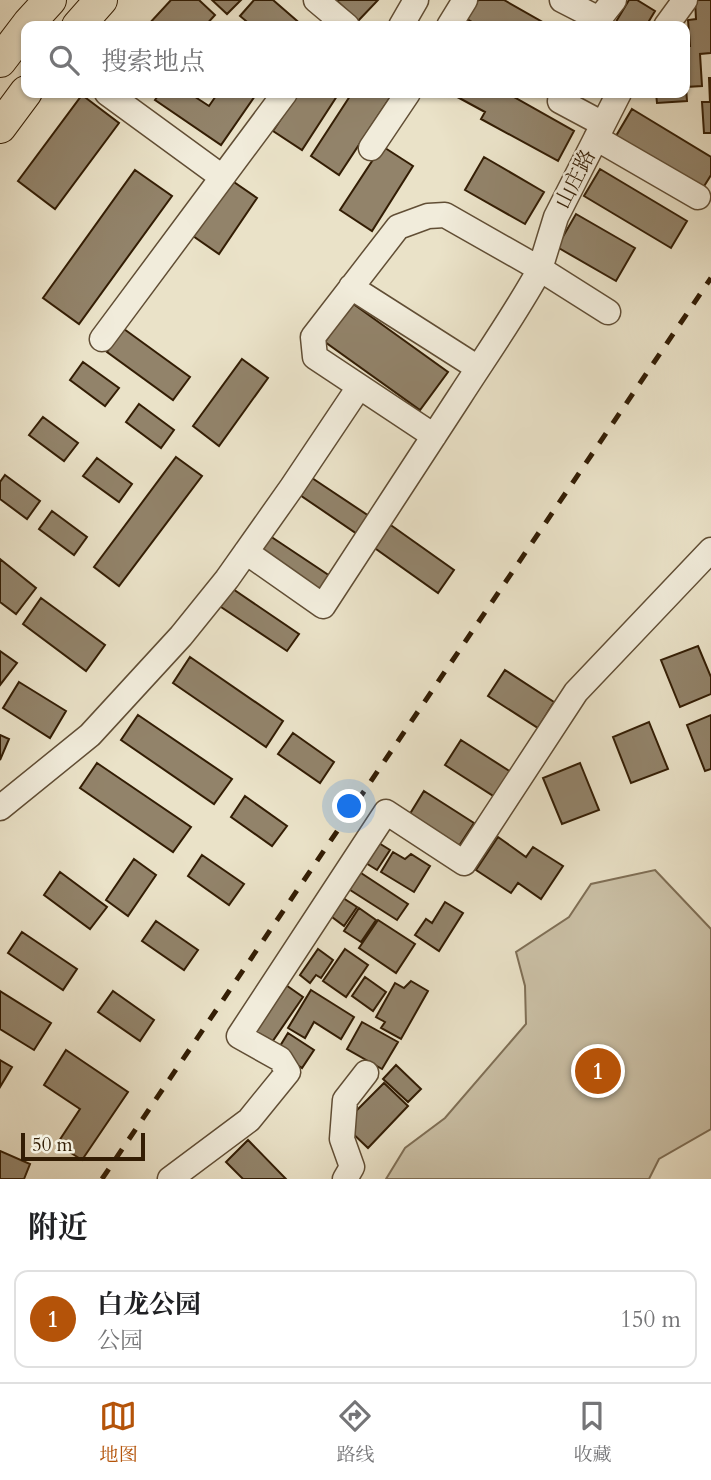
<!DOCTYPE html>
<html lang="zh">
<meta charset="utf-8">
<style>
:root{--surface:#fff;--page:#f6f6f6;--text:#202124;--muted:#757577;--line:#e0e0e0;--accent:#b45309}
body{margin:0;font-family:Cardo,"Noto Serif SC",serif;background:var(--page);color:var(--text)}
.scale{position:absolute;left:21px;bottom:18px;width:124px;box-sizing:border-box;padding-left:7px;border:4px solid #331d04;border-top:0;font-size:19px;line-height:24px;white-space:nowrap;color:#331d04;-webkit-text-stroke:5px #f1ecdb;paint-order:stroke}
.you{position:absolute;left:350px;top:807px;width:24px;height:24px;margin:-18px;border:5px solid #fff;border-radius:50%;background:#1a73e8;box-shadow:0 0 0 10px #1a73e833}
.badge{display:grid;place-items:center;width:46px;height:46px;border-radius:50%;background:var(--accent);color:#fff;font-size:23px;font-weight:700}
.pin{position:absolute;translate:-50% -50%;border:4px solid #fff;box-shadow:0 2px 7px #0006}
.list{margin:0;padding:0;list-style:none}
h2{display:flex;justify-content:space-between;align-items:center;height:91px;margin:0;padding:0 28px;font-size:30px}
h2 small{font-size:23px;font-weight:400;color:var(--muted)}
.list li{display:grid;grid-template-columns:46px 1fr auto;gap:21px;align-items:center;box-sizing:border-box;height:98px;margin:0 14px 14px;padding:0 14px;border:2px solid var(--line);border-radius:14px}
.list b{display:block;font-size:26px;white-space:nowrap}
.list p{margin:0;font-size:23px;white-space:nowrap;color:var(--muted)}
.list em{font-size:23px;font-style:normal;color:var(--muted)}
.icon{flex:none;width:38px;height:38px;fill:none;stroke:currentColor;stroke-width:2;stroke-linecap:round;stroke-linejoin:round}
.map{position:relative;flex:none;width:711px;height:1179px;overflow:hidden}
.search{position:absolute;background:var(--surface);box-shadow:0 2px 5px #0004;left:21px;right:21px;top:21px;height:77px;display:flex;align-items:center;gap:18px;box-sizing:border-box;padding:0 24px;border-radius:14px;color:var(--muted);font-size:26px}
.sheet{height:203px;background:var(--surface)}
nav{display:flex;justify-content:space-around;align-items:center;box-sizing:border-box;height:98px;border-top:2px solid var(--line);background:var(--surface);font-size:19px;color:var(--muted)}
nav a{display:grid;justify-items:center;gap:4px}
nav .on{color:var(--accent)}
.map>svg:first-child{display:block}
.green{fill:#cbc1a7;stroke:#7f6f56;stroke-width:2}
.building{fill:#92836a;stroke:#331d04;stroke-width:2}
.lines{fill:none;stroke-linecap:round;stroke-linejoin:round}
.minor-casing{stroke:#614e35;stroke-width:27}
.major-casing{stroke:#331d04;stroke-width:34}
.minor{stroke:#f1ecdb;stroke-width:24}
.major{stroke:#eae2c8;stroke-width:32}
.rail{stroke:#331d04;stroke-width:5;stroke-dasharray:12 12;stroke-linecap:butt}
.labels{text-anchor:middle;stroke-width:5;stroke-linejoin:round;paint-order:stroke}
.street-label{font-size:21px;fill:#331d04;stroke:#f1ecdb}
</style>
<div class="map">
<svg width="711" height="1179" viewBox="0 0 711 1179">
<rect width="100%" height="100%" fill="#eae2c8"/>
<filter id="stains"><feTurbulence type="fractalNoise" baseFrequency=".00286" numOctaves="4"/><feColorMatrix values="0 0 0 0 .2 0 0 0 0 .09 0 0 0 0 .02 0 0 0 .5 -.17"/></filter>
<radialGradient id="worn" r=".72"><stop offset=".6" stop-color="#630" stop-opacity="0"/><stop offset="1" stop-color="#630" stop-opacity=".3"/></radialGradient>
<path class="green" d="M 655,870 L 711,929 L 711,1129 L 659,1159 L 649,1179 L 386,1179 L 405,1148 L 445,1118 L 526,1024 L 525,986 L 516,952 L 569,917 L 591,884 Z"/>
<path class="building" d="M 171,0 L 199,0 L 215,15 L 205,26 L 147,26 Z
M 212,0 L 241,0 L 227,14 Z
M 254,0 L 273,0 L 303,26 L 252,26 L 240,16 Z
M 336,0 L 378,0 L 358,21 Z
M 478,0 L 504,0 L 546,24 L 544,26 L 479,26 L 467,19 Z
M 629,0 L 637,0 L 655,11 L 646,26 L 614,25 Z
M 695,0 L 711,0 L 711,53 L 700,54 L 702,86 L 686,87 L 687,101 L 657,103 L 656,93 L 685,93 L 685,46 L 690,46 L 688,20 L 696,19 Z
M 709,78 L 711,78 L 711,133 L 704,133 L 702,102 L 710,102 Z
M 160,93 L 189,93 L 209,106 L 218,93 L 257,93 L 221,145 L 155,100 Z
M 298,93 L 339,93 L 302,150 L 273,131 Z
M 352,93 L 393,93 L 339,175 L 311,156 Z
M 450,93 L 507,93 L 574,131 L 558,161 L 481,119 L 485,112 Z
M 82,95 L 119,123 L 55,209 L 18,181 Z
M 632,109 L 711,157 L 711,175 L 703,188 L 616,136 Z
M 382,146 L 413,166 L 372,231 L 340,210 Z
M 484,157 L 544,192 L 525,224 L 465,190 Z
M 600,169 L 687,221 L 671,248 L 584,196 Z
M 135,170 L 172,196 L 79,324 L 43,298 Z
M 231,180 L 257,198 L 219,254 L 193,236 Z
M 576,214 L 635,248 L 616,281 L 557,247 Z
M 352,303 L 448,372 L 420,410 L 325,342 Z
M 124,329 L 190,377 L 173,400 L 107,352 Z
M 242,359 L 268,378 L 219,446 L 193,426 Z
M 83,362 L 119,388 L 105,406 L 70,380 Z
M 139,404 L 174,430 L 161,448 L 126,422 Z
M 43,417 L 78,443 L 64,461 L 29,435 Z
M 176,457 L 202,476 L 119,586 L 94,567 Z
M 97,458 L 132,484 L 119,502 L 83,476 Z
M 306,474 L 375,520 L 363,538 L 294,491 Z
M 5,475 L 40,501 L 27,519 L 0,499 L 0,482 Z
M 52,511 L 87,537 L 74,555 L 39,529 Z
M 385,521 L 454,570 L 438,593 L 369,544 Z
M 264,532 L 333,578 L 321,596 L 253,549 Z
M 0,559 L 36,588 L 16,614 L 0,602 Z
M 230,587 L 299,634 L 287,651 L 218,605 Z
M 41,598 L 105,645 L 86,671 L 23,624 Z
M 698,646 L 711,677 L 711,694 L 680,707 L 661,660 Z
M 0,651 L 17,663 L 0,685 Z
M 190,657 L 283,721 L 266,747 L 173,683 Z
M 505,670 L 554,702 L 538,728 L 488,696 Z
M 19,682 L 66,711 L 50,738 L 3,708 Z
M 138,715 L 232,779 L 214,804 L 121,740 Z
M 711,715 L 711,769 L 705,771 L 687,725 Z
M 649,722 L 668,769 L 631,783 L 613,737 Z
M 293,733 L 334,762 L 320,783 L 278,754 Z
M 0,735 L 9,739 L 0,760 Z
M 461,740 L 511,772 L 495,797 L 445,765 Z
M 97,763 L 191,827 L 173,852 L 80,788 Z
M 580,763 L 599,810 L 562,824 L 543,778 Z
M 424,791 L 474,823 L 457,849 L 408,817 Z
M 245,796 L 287,826 L 272,846 L 231,817 Z
M 498,837 L 526,857 L 533,847 L 563,866 L 541,899 L 518,883 L 511,893 L 476,870 Z
M 374,840 L 390,850 L 377,870 L 361,860 Z
M 393,852 L 405,859 L 411,854 L 430,866 L 414,892 L 381,872 Z
M 202,855 L 244,884 L 229,905 L 188,876 Z
M 134,859 L 156,875 L 128,916 L 106,900 Z
M 358,871 L 408,904 L 397,920 L 347,888 Z
M 60,872 L 107,907 L 90,929 L 44,895 Z
M 340,896 L 357,907 L 344,926 L 328,914 Z
M 445,902 L 463,913 L 439,951 L 415,935 L 426,919 L 432,923 Z
M 359,908 L 376,920 L 361,942 L 344,931 Z
M 378,920 L 415,944 L 396,973 L 359,948 Z
M 156,921 L 198,950 L 184,970 L 142,941 Z
M 22,932 L 77,969 L 63,990 L 8,953 Z
M 318,949 L 333,960 L 321,978 L 316,975 L 310,983 L 300,975 Z
M 345,949 L 368,965 L 346,997 L 323,981 Z
M 365,977 L 386,992 L 373,1011 L 352,996 Z
M 411,981 L 428,991 L 401,1039 L 381,1028 L 385,1022 L 376,1017 L 395,983 L 404,988 Z
M 283,983 L 303,997 L 270,1045 L 250,1031 Z
M 311,990 L 354,1017 L 341,1039 L 314,1022 L 305,1038 L 288,1028 Z
M 0,991 L 51,1023 L 34,1050 L 0,1029 Z
M 113,991 L 154,1020 L 140,1041 L 98,1012 Z
M 362,1022 L 398,1042 L 382,1069 L 347,1049 Z
M 288,1033 L 314,1050 L 302,1068 L 277,1051 Z
M 66,1050 L 128,1092 L 82,1160 L 57,1144 L 80,1109 L 44,1085 Z
M 0,1060 L 12,1067 L 0,1087 Z
M 396,1065 L 421,1089 L 408,1102 L 383,1079 Z
M 384,1083 L 408,1106 L 368,1148 L 347,1128 L 352,1115 Z
M 248,1140 L 286,1179 L 243,1179 L 226,1162 Z
M 0,1151 L 30,1164 L 24,1179 L 0,1179 Z"/>
<g class="lines">
<defs>
<path id="minor" d="M 316,0 L 347,26
M 562,0 L 599,19 L 614,0
M 401,26 L 416,0
M 449,26 L 465,0
M 666,26 L 685,0
M 107,93 L 222,177
M 560,101 L 603,124
M 596,138 L 698,197
M 371,148 L 408,93
M 351,287 L 478,368
M 608,312 L 540,269 L 556,217 L 619,93
M 102,339 L 285,93
M 246,552 L 323,606 C 369,536 414,466 460,396 C 487,354 516,313 540,269 L 445,215 L 428,216 L 398,227 L 313,337 L 315,357 L 434,436
M 0,808 L 90,735 L 181,636 L 227,579 L 292,487 L 359,387
M 170,1179 L 249,1120 L 288,1072 L 280,1059 L 239,1036 L 386,812 L 464,863 L 576,692 L 711,550
M 345,1179 L 352,1167 L 342,1139 L 345,1100 L 366,1073"/>
<path id="major" d="M 78,26 L 101,0
M 0,61 L 29,23 L 50,0
M 0,127 L 26,92"/>
</defs>
<use href="#minor" class="minor-casing"/>
<use href="#major" class="major-casing"/>
<use href="#minor" class="minor"/>
<use href="#major" class="major"/>
<path class="rail" d="M 102,1179 L 711,278"/>
</g>
<g class="labels">
<g class="street-label">
<text transform="translate(575 179) rotate(-63)" y="7">山庄路</text>
</g>
</g>
<rect width="100%" height="100%" filter="url(#stains)"/>
<rect width="100%" height="100%" fill="url(#worn)"/>
</svg>
<div class="scale">50 m</div>
<div class="you"></div>
<div class="pin badge" style="left:598px;top:1071px">1</div>
<div class="search"><svg class="icon" aria-label="search" viewBox="0 0 24 24"><circle cx="10" cy="10" r="6"/><path d="M15 15l6 6"/></svg>搜索地点</div>
</div>
<section class="sheet">
<h2>附近<small></small></h2>
<ul class="list">
<li><span class="badge">1</span><div><b>白龙公园</b><p>公园</p></div><em>150 m</em></li>
</ul>
</section>
<nav>
<a class="on"><svg class="icon" aria-label="map" viewBox="0 0 24 24"><path d="M3 6l6-2 6 2 6-2v14l-6 2-6-2-6 2zM9 4v14M15 6v14"/></svg>地图</a>
<a><svg class="icon" aria-label="directions" viewBox="0 0 24 24"><path d="M12 3l9 9-9 9-9-9zM9 14v-3h6M13 9l2 2-2 2"/></svg>路线</a>
<a><svg class="icon" aria-label="saved" viewBox="0 0 24 24"><path d="M7 4h10v16l-5-4-5 4z"/></svg>收藏</a>
</nav>
